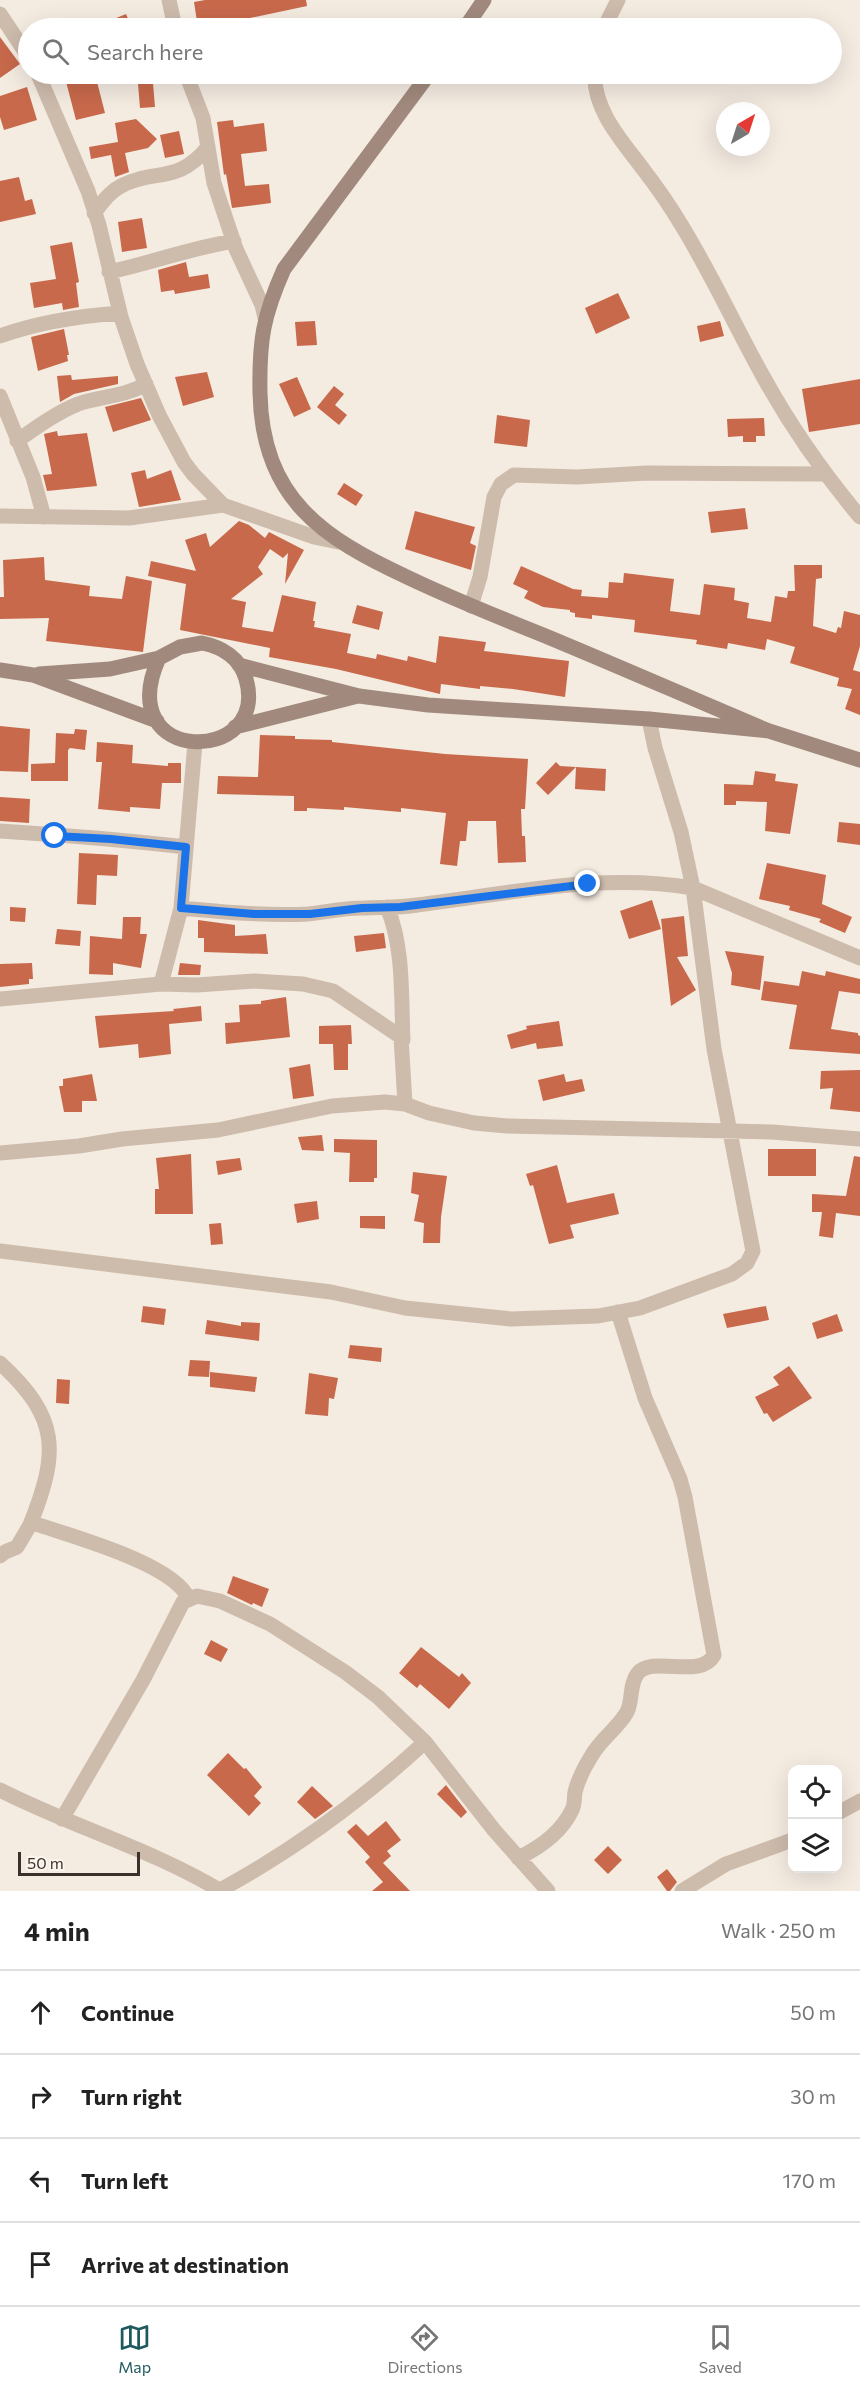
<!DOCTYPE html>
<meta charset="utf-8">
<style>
:root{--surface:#fff;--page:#f2f2f2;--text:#222;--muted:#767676;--line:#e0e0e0;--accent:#1f5a5e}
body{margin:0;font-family:Commissioner,sans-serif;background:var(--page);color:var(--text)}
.controls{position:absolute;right:18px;bottom:18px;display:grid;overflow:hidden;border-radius:12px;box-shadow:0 6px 24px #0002}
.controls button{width:54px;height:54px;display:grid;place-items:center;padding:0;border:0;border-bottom:2px solid var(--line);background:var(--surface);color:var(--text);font:30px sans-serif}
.compass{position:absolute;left:716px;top:102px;width:54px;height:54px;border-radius:50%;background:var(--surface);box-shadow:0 6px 24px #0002;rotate:39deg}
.scale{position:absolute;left:18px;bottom:15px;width:122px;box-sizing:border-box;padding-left:6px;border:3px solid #3b302b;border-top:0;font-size:16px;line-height:21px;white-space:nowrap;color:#3b302b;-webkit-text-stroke:4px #fbf5ee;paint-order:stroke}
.stop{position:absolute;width:18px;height:18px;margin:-14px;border:4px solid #1a73e8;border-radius:50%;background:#fff}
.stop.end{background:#1a73e8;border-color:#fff;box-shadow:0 2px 6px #0008}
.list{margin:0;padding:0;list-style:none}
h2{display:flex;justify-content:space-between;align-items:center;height:78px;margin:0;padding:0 24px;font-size:26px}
h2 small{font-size:20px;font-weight:400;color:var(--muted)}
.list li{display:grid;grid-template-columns:39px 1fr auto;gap:18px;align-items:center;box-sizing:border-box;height:84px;padding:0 24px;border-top:2px solid var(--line)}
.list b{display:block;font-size:22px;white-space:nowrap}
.list em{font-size:20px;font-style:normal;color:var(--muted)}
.icon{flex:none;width:33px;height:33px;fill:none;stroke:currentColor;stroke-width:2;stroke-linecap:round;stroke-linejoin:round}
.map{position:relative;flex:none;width:860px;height:1891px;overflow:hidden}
.search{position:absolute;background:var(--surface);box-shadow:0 6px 24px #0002;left:18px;right:18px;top:18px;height:66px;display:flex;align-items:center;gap:15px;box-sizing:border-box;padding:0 21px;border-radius:33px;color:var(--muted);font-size:22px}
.sheet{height:414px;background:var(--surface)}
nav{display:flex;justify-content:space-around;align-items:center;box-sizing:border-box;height:84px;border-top:2px solid var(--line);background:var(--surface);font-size:16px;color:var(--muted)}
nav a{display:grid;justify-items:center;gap:3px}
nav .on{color:var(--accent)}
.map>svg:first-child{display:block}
.building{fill:#c8694b}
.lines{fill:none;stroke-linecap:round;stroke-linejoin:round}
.minor{stroke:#cdbbac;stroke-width:15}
.secondary{stroke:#a18a7d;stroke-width:15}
.route{stroke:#1a73e8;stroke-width:8}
</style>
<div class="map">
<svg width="860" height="1891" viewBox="0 0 860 1891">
<rect width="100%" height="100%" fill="#f4ebe1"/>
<path class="building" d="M 205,0 L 306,0 L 307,6 L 250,18 L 250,22 L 214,28 L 198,28 L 194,2 Z
M 126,14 L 132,28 L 92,28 Z
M 0,37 L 20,64 L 0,78 Z
M 64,74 L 95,74 L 105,113 L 76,120 Z
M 153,83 L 155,107 L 140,108 L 138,84 Z
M 27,87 L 37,120 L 4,130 L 0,117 L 0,96 Z
M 136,119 L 157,139 L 148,148 L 125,153 L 129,172 L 115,177 L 111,155 L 91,159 L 89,147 L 118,142 L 115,123 Z
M 233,120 L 234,127 L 264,123 L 267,151 L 241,154 L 245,186 L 269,184 L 271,203 L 232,208 L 226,174 L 224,175 L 217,122 Z
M 179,131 L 184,154 L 165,158 L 160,135 Z
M 19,177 L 25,201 L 32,199 L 36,214 L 0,222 L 0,181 Z
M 142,218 L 147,248 L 122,252 L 118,222 Z
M 72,242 L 79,282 L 76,283 L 79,307 L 63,310 L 62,303 L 34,308 L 30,283 L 56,279 L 50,246 Z
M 186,262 L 189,277 L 208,274 L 210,288 L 175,294 L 174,290 L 161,292 L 158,270 Z
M 618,293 L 630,318 L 596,334 L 585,308 Z
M 315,321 L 317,345 L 297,346 L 295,322 Z
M 720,321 L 724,336 L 700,342 L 697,326 Z
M 64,329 L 69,355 L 67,355 L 68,361 L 38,371 L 31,337 Z
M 207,372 L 214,397 L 183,406 L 175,377 Z
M 71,375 L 72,380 L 118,376 L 118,384 L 74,394 L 60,402 L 57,376 Z
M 297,377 L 311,409 L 294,417 L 279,384 Z
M 860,379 L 860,424 L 809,432 L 802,389 Z
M 334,386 L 344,394 L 335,405 L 347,415 L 339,425 L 317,407 Z
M 141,398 L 151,420 L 113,432 L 105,407 Z
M 497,415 L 530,420 L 527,447 L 494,443 Z
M 764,418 L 765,436 L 756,436 L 756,442 L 743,442 L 743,436 L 728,437 L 727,419 Z
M 57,431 L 58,436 L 87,433 L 97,486 L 47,491 L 43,475 L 52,474 L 44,434 Z
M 145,470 L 147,479 L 171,470 L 181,500 L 139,507 L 131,473 Z
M 344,483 L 363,495 L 356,506 L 337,494 Z
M 745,508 L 748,529 L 711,533 L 708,512 Z
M 415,511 L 475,527 L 470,543 L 476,546 L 471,570 L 405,549 Z
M 239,521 L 249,525 L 265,538 L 269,532 L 304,550 L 285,584 L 288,553 L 283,558 L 270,549 L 258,567 L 263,574 L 231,599 L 246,602 L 242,627 L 273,632 L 282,595 L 316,602 L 313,621 L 315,621 L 314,627 L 351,634 L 347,653 L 376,659 L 377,654 L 407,661 L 408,656 L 436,663 L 439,636 L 486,642 L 484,651 L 569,661 L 565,697 L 513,689 L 480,686 L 480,689 L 441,684 L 440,694 L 336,669 L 269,657 L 270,648 L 180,630 L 186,584 L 148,576 L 151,561 L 196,571 L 185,540 L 206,533 L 210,547 Z
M 44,557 L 45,580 L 90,586 L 89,596 L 122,599 L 126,576 L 152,581 L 143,652 L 46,641 L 49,618 L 0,619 L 0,597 L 4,597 L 3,560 Z
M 794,565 L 822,565 L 822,578 L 816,579 L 813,626 L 836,633 L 838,627 L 841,628 L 844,611 L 860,615 L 860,646 L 853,670 L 860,672 L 860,715 L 845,709 L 852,689 L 837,686 L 839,678 L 790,663 L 795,647 L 767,639 L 765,650 L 728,643 L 727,649 L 696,644 L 697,640 L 634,632 L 635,620 L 592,615 L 592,619 L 575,617 L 575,613 L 570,612 L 570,610 L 543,607 L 524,598 L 528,591 L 513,584 L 521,566 L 573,589 L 582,590 L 581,596 L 608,598 L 609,582 L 623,583 L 624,573 L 674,579 L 670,611 L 700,615 L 704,584 L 735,588 L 734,600 L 749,603 L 747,618 L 771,622 L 775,596 L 787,598 L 788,591 L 795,591 Z
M 357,605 L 383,612 L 379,630 L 352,623 Z
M 0,726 L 30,729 L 28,772 L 0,771 Z
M 75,729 L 87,730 L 85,750 L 70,748 L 68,750 L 68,781 L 31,781 L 31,764 L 55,763 L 56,733 L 74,734 Z
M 260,735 L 295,736 L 295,739 L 332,740 L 332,742 L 445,754 L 528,759 L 525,809 L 521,809 L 522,836 L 525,836 L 526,862 L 498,863 L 496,821 L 468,821 L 466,841 L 460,841 L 457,866 L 440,864 L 446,813 L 401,808 L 401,812 L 344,807 L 344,810 L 307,808 L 307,811 L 294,811 L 294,796 L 217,794 L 218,776 L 258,777 Z
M 97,742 L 133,745 L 132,763 L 168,766 L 168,763 L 181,763 L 181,783 L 162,783 L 160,809 L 130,807 L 130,812 L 98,809 L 102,762 L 96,762 Z
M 556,762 L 560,766 L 576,767 L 548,795 L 536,783 Z
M 576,767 L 606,769 L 605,791 L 575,789 Z
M 755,771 L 776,774 L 775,781 L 798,784 L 790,834 L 765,831 L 767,802 L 736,801 L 736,805 L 724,805 L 724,784 L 753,785 Z
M 0,797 L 30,799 L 29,823 L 0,821 Z
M 839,822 L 860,824 L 860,845 L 837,842 Z
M 79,853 L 118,855 L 117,876 L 97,875 L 96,905 L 77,904 Z
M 767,863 L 826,875 L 822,904 L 852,917 L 845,933 L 819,922 L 821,919 L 789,910 L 790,906 L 759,899 Z
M 652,900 L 661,929 L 629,939 L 620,911 Z
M 10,907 L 26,908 L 25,922 L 10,921 Z
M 684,916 L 688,956 L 677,957 L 696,990 L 671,1006 L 661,919 Z
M 123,917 L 141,917 L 140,934 L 147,934 L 141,968 L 113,963 L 113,975 L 89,974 L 90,936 L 122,939 Z
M 198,920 L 235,925 L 235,936 L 266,934 L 268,954 L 204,952 L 204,938 L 198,938 Z
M 57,929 L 81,931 L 80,946 L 55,944 Z
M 384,933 L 386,948 L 356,952 L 354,936 Z
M 725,951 L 764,956 L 760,990 L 731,985 L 732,973 Z
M 32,963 L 33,979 L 29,979 L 29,984 L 0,987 L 0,964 Z
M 180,963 L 201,965 L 200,975 L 178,975 Z
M 802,971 L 825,976 L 826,971 L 860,979 L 860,994 L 839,991 L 831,1029 L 858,1033 L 858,1035 L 860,1036 L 860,1054 L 789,1049 L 797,1005 L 761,1000 L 764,981 L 799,986 Z
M 286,997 L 290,1037 L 226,1044 L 225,1023 L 240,1022 L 239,1005 L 261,1004 L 261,1001 Z
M 201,1006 L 202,1021 L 169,1024 L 171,1054 L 139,1058 L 138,1044 L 99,1048 L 95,1016 L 174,1011 L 173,1009 Z
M 559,1021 L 563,1046 L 537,1049 L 536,1043 L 511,1049 L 507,1035 L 527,1029 L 526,1026 Z
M 351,1025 L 352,1044 L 348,1044 L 348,1070 L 334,1070 L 333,1044 L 319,1044 L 319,1026 Z
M 310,1064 L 314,1096 L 293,1099 L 289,1068 Z
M 860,1070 L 860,1112 L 830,1109 L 833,1088 L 820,1089 L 821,1071 Z
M 92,1074 L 97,1101 L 82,1101 L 82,1112 L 64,1112 L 59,1086 L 63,1086 L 63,1079 Z
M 564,1074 L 566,1082 L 582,1079 L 585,1091 L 543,1101 L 538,1080 Z
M 322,1135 L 324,1151 L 302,1150 L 298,1137 Z
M 334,1139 L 377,1140 L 377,1178 L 374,1178 L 374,1182 L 349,1182 L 350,1153 L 334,1152 Z
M 768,1149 L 816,1149 L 816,1176 L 768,1176 Z
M 191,1154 L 193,1214 L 155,1214 L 155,1189 L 159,1189 L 156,1158 Z
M 854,1156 L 860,1157 L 860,1216 L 836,1213 L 833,1238 L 819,1236 L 822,1212 L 812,1212 L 812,1194 L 846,1196 Z
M 240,1158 L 242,1170 L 218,1175 L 216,1161 Z
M 557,1165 L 567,1203 L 614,1193 L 619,1214 L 570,1225 L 574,1238 L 549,1244 L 533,1185 L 530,1186 L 526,1174 Z
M 413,1172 L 447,1176 L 441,1217 L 440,1243 L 423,1243 L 424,1223 L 414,1221 L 419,1195 L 411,1193 Z
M 317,1201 L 319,1219 L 297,1223 L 294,1204 Z
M 360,1216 L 385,1216 L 385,1229 L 360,1228 Z
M 221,1223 L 223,1244 L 211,1245 L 209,1224 Z
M 143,1306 L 166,1309 L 164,1325 L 141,1322 Z
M 766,1306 L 769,1320 L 727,1328 L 723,1314 Z
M 837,1314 L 843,1331 L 817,1339 L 812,1323 Z
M 207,1320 L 241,1326 L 241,1322 L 260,1323 L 259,1341 L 205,1334 Z
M 350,1345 L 382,1348 L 381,1362 L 348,1358 Z
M 190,1360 L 210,1361 L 209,1377 L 188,1376 Z
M 789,1366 L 812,1398 L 773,1422 L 767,1413 L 764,1414 L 755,1397 L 779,1385 L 773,1377 Z
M 210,1372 L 257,1377 L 255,1392 L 210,1387 Z
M 309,1373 L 338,1378 L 334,1399 L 329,1398 L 328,1416 L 305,1414 Z
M 57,1379 L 70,1380 L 69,1404 L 56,1403 Z
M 233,1576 L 269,1589 L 262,1607 L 253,1603 L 252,1605 L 227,1593 Z
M 211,1640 L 228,1649 L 221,1662 L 204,1654 Z
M 421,1647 L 459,1677 L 462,1673 L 471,1683 L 449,1709 L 420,1684 L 417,1688 L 399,1673 Z
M 228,1753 L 244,1769 L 246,1768 L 262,1787 L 254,1796 L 261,1803 L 249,1816 L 207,1775 Z
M 446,1785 L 467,1812 L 461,1818 L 437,1794 Z
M 312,1786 L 333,1806 L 315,1819 L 297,1802 Z
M 386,1821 L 401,1840 L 387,1851 L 391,1856 L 383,1863 L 410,1891 L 372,1891 L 383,1882 L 365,1862 L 370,1857 L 347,1832 L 356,1824 L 368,1836 Z
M 608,1846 L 622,1860 L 608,1874 L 594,1860 Z
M 667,1869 L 677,1882 L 670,1891 L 667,1891 L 657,1877 Z"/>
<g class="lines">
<path class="minor" d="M 169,0 L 175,28
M 0,14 L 28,56
M 604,28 L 618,0
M 38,74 L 88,191 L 99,225 L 121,317 L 137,364 L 159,415 L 184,462 L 193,474 L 223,505 L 314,537 L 338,542
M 186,74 L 203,118 L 214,183 L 236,249 L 262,305 L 265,318
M 595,74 C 593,110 623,142 643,169 C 657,187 670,206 682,226 C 712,275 736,328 764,378 C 791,427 824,474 860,517
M 94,213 C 102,203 109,192 121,186 C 155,168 177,185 208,147
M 109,272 C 151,263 191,248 234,241
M 0,336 C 39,322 79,316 120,313
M 0,396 L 33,477 L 44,517
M 17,441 C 37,427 56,413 78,404 C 101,396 124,397 146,384
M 0,516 L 129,518 L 223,505
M 471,606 L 480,577 L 494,497 L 501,484 L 514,475 L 577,477 L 647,473 L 825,474
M 0,831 C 62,835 124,840 186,847
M 387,907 C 404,947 401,997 403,1040
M 181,908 C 223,912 266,916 308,914 C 326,912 344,908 362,908 C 381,907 399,908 417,905 C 508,894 602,872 693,888 L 860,958
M 161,984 L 181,908 L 195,743
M 0,999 L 161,984 L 197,985 L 254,981 L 303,984 L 333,991 L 401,1037 L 405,1104
M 0,1153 L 79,1146 L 122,1139 L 218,1130 L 332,1106 L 385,1102 L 405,1104 L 429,1113 L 474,1123 L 507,1126 L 772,1132 L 860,1139
M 0,1251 L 331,1292 L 405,1308 L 511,1319 L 598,1316 L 640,1308 L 732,1274 L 747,1263 L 753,1251 L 714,1049 L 693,888 L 681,832 L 655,748 L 649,719
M 0,1363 C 60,1418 59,1452 30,1525
M 0,1556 L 5,1552 L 17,1547 L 30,1525 L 36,1524 C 71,1536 174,1564 188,1598
M 0,1790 C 73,1827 151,1849 221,1891
M 838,1813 L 860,1801
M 62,1819 L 143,1680 L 183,1602 L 197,1596 L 220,1601 L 270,1624 L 345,1672 L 378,1697 L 425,1742 L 494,1830 L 548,1891
M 518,1858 C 539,1848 561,1833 572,1810 C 575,1805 574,1798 575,1792 C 578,1780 585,1766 592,1755 C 601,1739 618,1728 627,1712 C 633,1700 629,1684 638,1673 C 653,1655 701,1680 714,1655 L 685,1497 L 680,1479 L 645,1398 L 618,1312
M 220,1890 C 294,1850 363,1799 425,1742
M 682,1891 L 726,1864 L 792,1840"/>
<path class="secondary" d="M 465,28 L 484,0
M 429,74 L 284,269 C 263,316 259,341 260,393 C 262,498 322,538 409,578 C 453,599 498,617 543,635 C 618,666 693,699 769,731
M 202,643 C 222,647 240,658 246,679 C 271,765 110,767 159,658 L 180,647 Z
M 239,665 L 359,696 L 428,705 L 649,719 L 769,731 L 860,760
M 0,670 L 33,675 L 157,721
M 39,674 L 110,669 L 159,658
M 235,727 L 358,696"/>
</g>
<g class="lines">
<path class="route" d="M 55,836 L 111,839 L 186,847 L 181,908 L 254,914 L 310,914 L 362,908 L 400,907 L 588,884"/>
</g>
</svg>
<div class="controls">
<button><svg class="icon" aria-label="locate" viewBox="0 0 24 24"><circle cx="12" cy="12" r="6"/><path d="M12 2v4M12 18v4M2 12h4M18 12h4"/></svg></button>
<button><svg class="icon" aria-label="layers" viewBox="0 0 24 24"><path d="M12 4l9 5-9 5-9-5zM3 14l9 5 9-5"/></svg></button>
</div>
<svg class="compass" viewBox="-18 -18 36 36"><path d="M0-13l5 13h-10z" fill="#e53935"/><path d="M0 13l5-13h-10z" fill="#767676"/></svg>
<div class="scale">50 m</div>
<div class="stop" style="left:55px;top:836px"></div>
<div class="stop end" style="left:588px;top:884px"></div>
<div class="search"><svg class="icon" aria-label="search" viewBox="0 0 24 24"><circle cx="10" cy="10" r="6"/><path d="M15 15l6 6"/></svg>Search here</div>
</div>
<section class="sheet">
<h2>4 min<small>Walk · 250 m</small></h2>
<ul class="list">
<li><svg class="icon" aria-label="ahead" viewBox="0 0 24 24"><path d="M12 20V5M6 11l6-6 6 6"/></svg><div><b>Continue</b></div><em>50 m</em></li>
<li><svg class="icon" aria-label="right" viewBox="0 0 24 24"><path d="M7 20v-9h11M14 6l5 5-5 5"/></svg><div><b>Turn right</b></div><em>30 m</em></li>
<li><svg class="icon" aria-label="left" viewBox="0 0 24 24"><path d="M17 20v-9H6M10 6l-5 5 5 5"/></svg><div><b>Turn left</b></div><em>170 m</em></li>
<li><svg class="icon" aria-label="arrive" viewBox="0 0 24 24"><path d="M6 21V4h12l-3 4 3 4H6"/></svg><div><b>Arrive at destination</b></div></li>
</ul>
</section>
<nav>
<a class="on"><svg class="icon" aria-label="map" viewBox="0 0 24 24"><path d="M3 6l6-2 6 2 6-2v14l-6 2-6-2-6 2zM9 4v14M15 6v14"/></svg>Map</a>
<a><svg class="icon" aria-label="directions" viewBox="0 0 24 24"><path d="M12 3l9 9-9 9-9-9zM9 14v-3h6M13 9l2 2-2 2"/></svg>Directions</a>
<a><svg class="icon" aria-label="saved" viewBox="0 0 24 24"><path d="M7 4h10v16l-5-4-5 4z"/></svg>Saved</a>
</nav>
